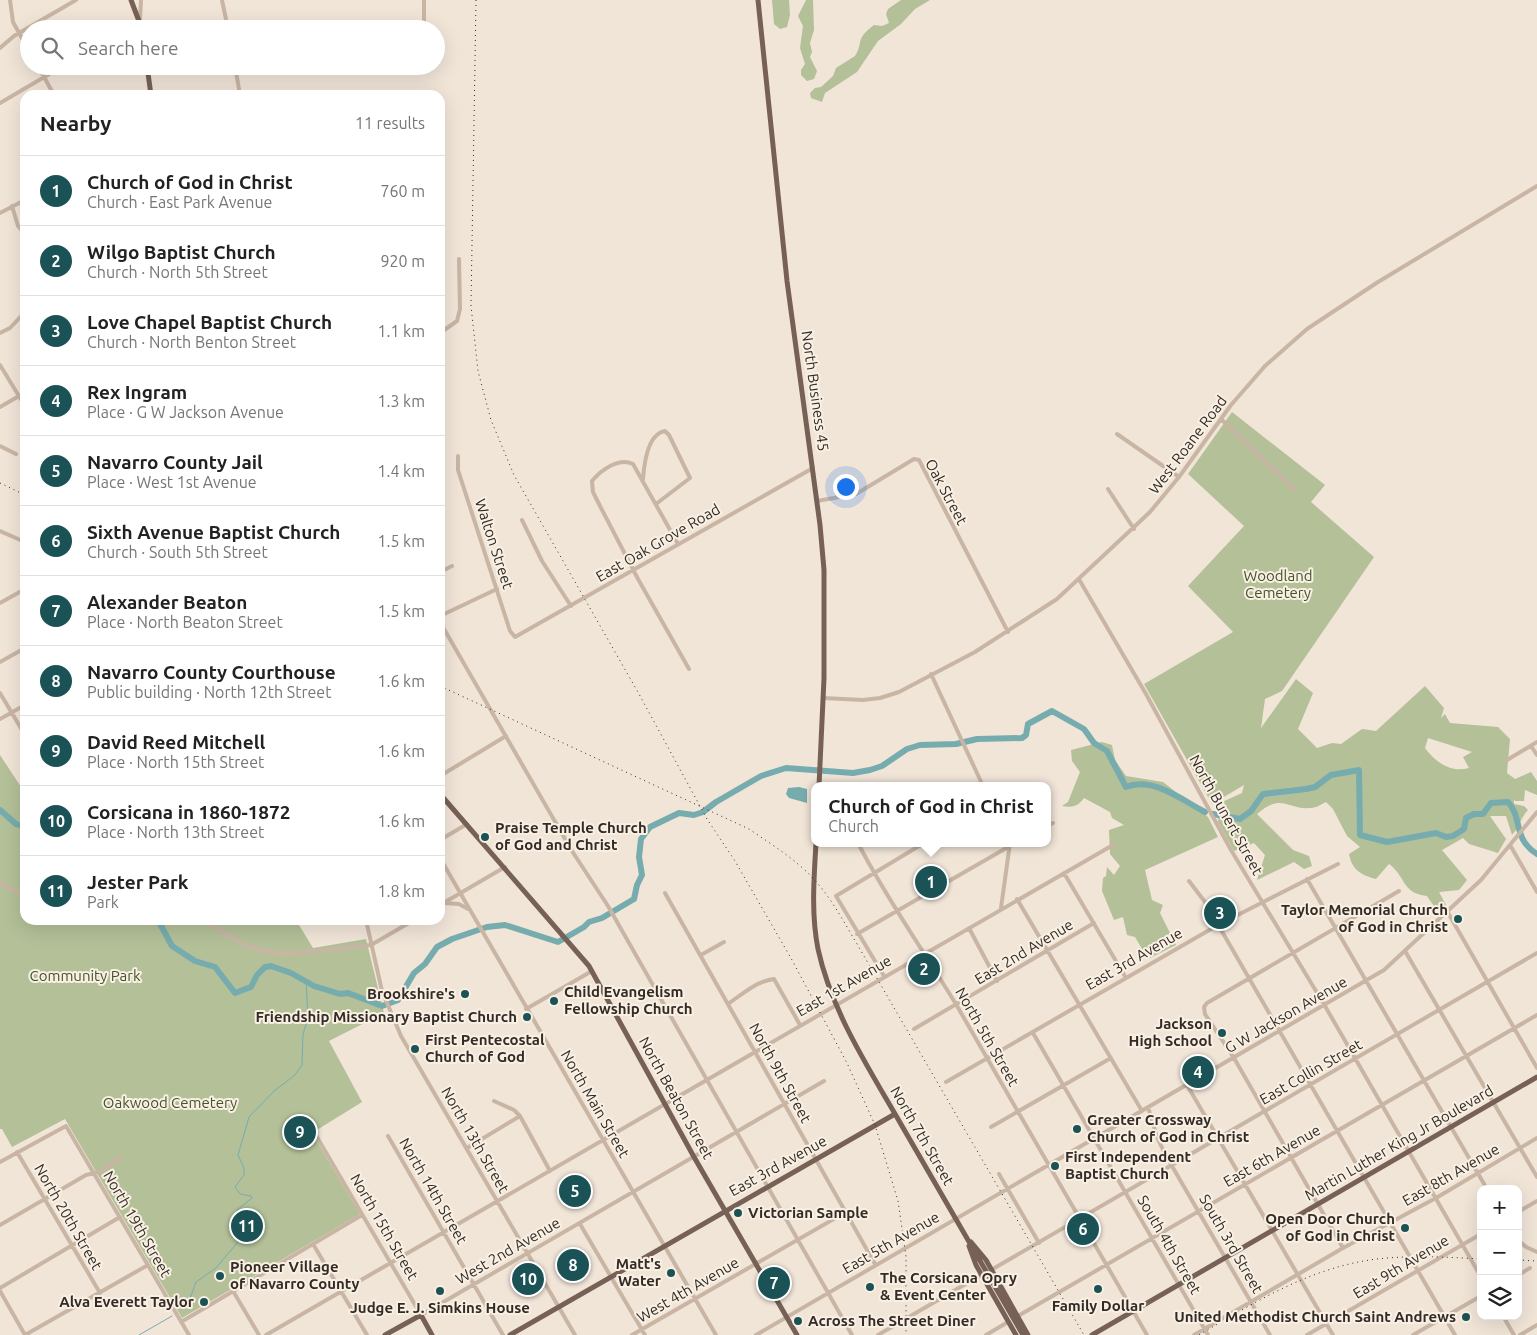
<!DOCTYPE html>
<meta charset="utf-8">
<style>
:root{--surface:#fff;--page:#f6f6f6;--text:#222;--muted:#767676;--line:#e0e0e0;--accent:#1b5256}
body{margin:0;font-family:Ubuntu,sans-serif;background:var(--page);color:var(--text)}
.controls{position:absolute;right:15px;bottom:15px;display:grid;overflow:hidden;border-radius:10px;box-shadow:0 5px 20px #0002}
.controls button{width:45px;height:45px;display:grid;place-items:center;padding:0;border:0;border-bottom:1px solid var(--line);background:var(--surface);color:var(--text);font:25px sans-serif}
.you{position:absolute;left:845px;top:486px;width:18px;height:18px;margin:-12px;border:4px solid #fff;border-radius:50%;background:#1a73e8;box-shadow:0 0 0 8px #1a73e833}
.badge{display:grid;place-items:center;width:32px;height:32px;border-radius:50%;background:var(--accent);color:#fff;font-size:16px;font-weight:700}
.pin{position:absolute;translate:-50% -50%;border:2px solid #fff;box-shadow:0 1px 5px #0006}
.popup{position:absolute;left:811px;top:782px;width:240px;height:65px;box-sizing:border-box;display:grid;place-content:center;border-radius:10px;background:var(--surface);filter:drop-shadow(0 1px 4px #0005);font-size:16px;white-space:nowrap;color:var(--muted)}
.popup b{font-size:19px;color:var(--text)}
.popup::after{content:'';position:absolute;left:50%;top:100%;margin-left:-10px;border:10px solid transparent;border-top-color:var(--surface)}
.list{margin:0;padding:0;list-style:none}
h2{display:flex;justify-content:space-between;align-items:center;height:65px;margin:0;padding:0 20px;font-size:21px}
h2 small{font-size:16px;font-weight:400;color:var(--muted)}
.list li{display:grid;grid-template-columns:32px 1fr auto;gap:15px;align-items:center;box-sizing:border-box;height:70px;padding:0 20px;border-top:1px solid var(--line)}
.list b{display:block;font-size:19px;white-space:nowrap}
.list p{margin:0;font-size:16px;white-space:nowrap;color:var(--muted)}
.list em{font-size:16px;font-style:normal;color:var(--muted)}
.icon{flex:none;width:28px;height:28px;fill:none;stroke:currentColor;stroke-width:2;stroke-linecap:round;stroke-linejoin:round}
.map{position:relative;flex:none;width:1537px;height:1335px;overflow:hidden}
.search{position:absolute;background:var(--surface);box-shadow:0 5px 20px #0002;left:20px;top:20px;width:425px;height:55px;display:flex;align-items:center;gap:12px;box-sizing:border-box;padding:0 18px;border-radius:28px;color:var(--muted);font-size:19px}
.panel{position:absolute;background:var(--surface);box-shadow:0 5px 20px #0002;left:20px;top:90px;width:425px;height:835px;border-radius:15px}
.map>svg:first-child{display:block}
.green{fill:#b3c098;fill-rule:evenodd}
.water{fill:#77acaf}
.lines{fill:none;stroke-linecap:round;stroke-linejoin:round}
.stream{stroke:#77acaf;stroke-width:1}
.river{stroke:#77acaf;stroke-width:6}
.minor{stroke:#c9b5a4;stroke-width:4}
.major{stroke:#776156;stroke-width:5}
.rail{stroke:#342a26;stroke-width:1;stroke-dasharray:1 4;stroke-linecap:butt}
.poi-dot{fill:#1b5256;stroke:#f9f0e4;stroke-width:2}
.labels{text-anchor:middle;stroke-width:4;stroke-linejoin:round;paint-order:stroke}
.street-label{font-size:15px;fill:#342a26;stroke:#f9f0e4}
.park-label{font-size:15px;fill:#445329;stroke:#f9f0e4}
.poi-label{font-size:15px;font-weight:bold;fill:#342a26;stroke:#f9f0e4;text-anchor:start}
</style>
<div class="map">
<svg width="1537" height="1335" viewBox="0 0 1537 1335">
<rect width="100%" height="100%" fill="#f1e5d8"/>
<path class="green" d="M 772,0 L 789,0 L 790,15 L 787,27 L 780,29 L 774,24 Z
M 806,0 L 813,0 L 814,30 L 810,43 L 812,52 L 810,57 L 817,71 L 814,79 L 807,81 L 801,75 L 801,70 L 805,64 L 800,48 L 803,26 L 798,16 Z
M 901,0 L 930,0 L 915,9 L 901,24 L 878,41 L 857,72 L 825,93 L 822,102 L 811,98 L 810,93 L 815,88 L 821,87 L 833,76 L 836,68 L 855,56 C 864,42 854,40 874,25 L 882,26 L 889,23 L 886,14 L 888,9 Z
M 1232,412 L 1325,485 L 1311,502 L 1374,557 L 1282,691 L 1265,699 L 1261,728 L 1296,679 L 1313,693 L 1298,729 L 1317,748 L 1332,743 L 1341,744 L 1362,729 L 1376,731 L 1425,686 L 1444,708 L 1441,718 L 1445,714 L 1450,723 L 1498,727 L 1510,739 L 1507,773 L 1515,779 L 1531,772 L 1537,781 L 1537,795 L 1525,790 L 1524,801 L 1515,801 L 1514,799 L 1514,804 L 1524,806 L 1528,810 C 1521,817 1520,826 1512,835 L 1506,816 L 1490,816 L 1506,839 L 1498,853 L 1469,844 L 1463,838 L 1442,850 L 1467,880 L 1459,890 L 1439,892 L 1446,905 L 1438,912 L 1427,896 C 1401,893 1406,876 1389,864 L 1376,879 C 1361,875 1352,870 1349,854 L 1360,847 L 1347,836 L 1333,809 L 1326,802 C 1322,804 1316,808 1311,808 C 1287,810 1282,792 1257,814 L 1293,850 L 1309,856 L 1312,866 L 1304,869 L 1294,862 L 1257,880 L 1265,855 L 1254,843 L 1234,851 L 1218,822 L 1220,803 L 1242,793 L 1244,785 L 1212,804 L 1144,684 L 1233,632 L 1188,586 L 1244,526 L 1188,474 ZM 1428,738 L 1472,752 L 1463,757 L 1469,768 C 1451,773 1436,763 1425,748 Z
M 1102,742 L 1112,745 L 1115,760 L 1126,776 L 1163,782 L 1208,817 L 1218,837 L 1145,870 L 1152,900 L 1163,905 L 1160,913 L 1176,945 L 1148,959 L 1135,937 L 1127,935 L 1123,917 L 1114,920 L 1102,891 L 1103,878 L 1106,876 L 1107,867 L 1114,875 L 1120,866 L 1110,854 L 1109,830 L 1124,825 L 1112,818 L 1110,812 L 1084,798 C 1078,806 1073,808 1062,806 L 1068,802 L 1080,772 L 1072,761 L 1071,750 Z
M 0,755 L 25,793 L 25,920 L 296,920 L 313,948 L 366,939 L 384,1013 L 329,1041 L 362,1102 L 312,1133 L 360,1214 L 182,1318 L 65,1119 L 12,1147 L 2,1129 L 0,1129 Z"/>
<path class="water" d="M 799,787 L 807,789 L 807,803 L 789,798 L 786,794 L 788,788 Z"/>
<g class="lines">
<path class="stream" d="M 180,1308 L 189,1301 L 196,1282 L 216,1268 L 242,1237 L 237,1210 L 252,1198 L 251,1196 L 240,1194 L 235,1187 L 244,1175 L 244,1168 L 238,1155 L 249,1117 L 274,1091 L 295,1075 L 302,1065 L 303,1034 L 308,1018 L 306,981
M 139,1335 L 172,1316"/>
<path class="river" d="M 0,810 L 16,824 L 25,827
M 1213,814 L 1240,819 L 1251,811 L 1263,794 L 1306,789 L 1315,787 L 1331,775 L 1359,770 L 1360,835 L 1387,842 L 1436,833 L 1446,837 L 1453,836 L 1464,829 L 1466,818 L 1474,814 L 1483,814 L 1491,803 L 1508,802 C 1523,818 1512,838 1537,854
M 158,920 L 172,946 L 195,961 L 215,967 L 235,993 L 251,987 L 257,975 L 265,967 L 271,966 L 291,973 L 314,986 L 340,994 L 348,993 L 382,1006 L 398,1000 L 414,973 L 425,964 L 437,947 L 452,939 L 487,927 L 505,925 L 558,942 L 584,927 L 589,922 L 602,918 L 634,899 L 637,885 L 642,875 L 639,857 L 641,839 L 650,827 L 679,813 L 694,815 L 703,812 L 716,802 L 761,776 L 786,768 L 853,773 L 870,770 L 882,766 L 907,749 L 920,745 L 956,744 L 977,739 L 1022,738 L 1026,735 L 1028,724 L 1052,711 L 1084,729 L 1094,743 L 1107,751 L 1126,787 C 1152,776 1182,800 1205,812"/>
<path class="minor" d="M 10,0 L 13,22 L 29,51
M 222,0 L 228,29
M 424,0 L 424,29
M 140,20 L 141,0
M 0,48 L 14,36 L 76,0
M 38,66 L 54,95
M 235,66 L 240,95
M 0,103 L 63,66
M 12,206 L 18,226 L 25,234
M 0,213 L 25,200
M 0,333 L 10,328 L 25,312
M 440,333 L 457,321 L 460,309 L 459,259
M 0,365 L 25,406
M 0,407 L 19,396
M 1221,419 L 1295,490
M 1117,434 L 1179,477
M 0,446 L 16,454
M 458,456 L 458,470 L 510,631 L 515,637 L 813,468
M 643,479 C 644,465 647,434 665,431 L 669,435 L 690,478 L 656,504
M 1108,489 L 1134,529
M 817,501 L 856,494 L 909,462 L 914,459 L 919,460 L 1008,632
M 522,520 L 542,561 L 571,606
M 0,531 L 25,542
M 678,544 L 633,464 C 619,457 601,470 592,481 L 593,492 L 600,506 L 638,579 L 689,669
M 440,572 L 452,566
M 1080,581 L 1146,694 L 1231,850 L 1325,1006 L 1481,1277
M 0,603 L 25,589
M 440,616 L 497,589
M 440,622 L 572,851 L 608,906 L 852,1335
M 0,662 L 25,648
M 931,674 L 983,786
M 0,693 L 25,735
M 823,698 L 863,700 L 880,698 L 899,692 L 975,652 L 1057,599 L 1150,512 L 1179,477 L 1231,405 L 1265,366 L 1307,329 L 1378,282 L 1537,186
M 0,719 L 25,705
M 1531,746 L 1537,755
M 1507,760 L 1537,742
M 440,776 L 506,736
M 1047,826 L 1053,823
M 440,840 L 467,824
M 858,843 C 887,900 924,951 957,1006 L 1147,1335
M 1510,845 L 1537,892
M 440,858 L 716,1335
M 1064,873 L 1126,978
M 1307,879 L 1487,1189
M 1189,881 L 1205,902 L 1455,1335
M 0,882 L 25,897
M 665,893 L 875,1264
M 1017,899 L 1142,1111
M 444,903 L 459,904 L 468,909
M 440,905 L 505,867
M 1001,908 L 1010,843
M 1447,911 L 1537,1068
M 202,920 L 243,944 L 263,951 L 287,954 L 371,945 L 414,920
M 366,920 L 382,991 L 401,1036 L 575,1335
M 969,928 L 997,981
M 857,934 L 1015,843
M 1405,951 L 1537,1177
M 701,955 L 724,942
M 884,976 L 836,896 L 924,843
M 728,1004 C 742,994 757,981 774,979 L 800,1025
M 526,1009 L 592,971
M 914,1029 L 1094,923
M 1033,1033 L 1208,1335
M 946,1082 L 1218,925 L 1338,864
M 1187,1085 L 1333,1335
M 494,1101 L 514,1110 L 520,1116 L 550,1171
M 1148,1107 L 1157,1137 L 1165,1154 L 1270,1335
M 991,1127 L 1111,1058
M 314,1132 L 421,1315 L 824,1081
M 388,1136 L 503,1335
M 467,1148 L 520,1116
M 17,1152 L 100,1293
M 0,1162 L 66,1126 L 189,1335
M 999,1174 L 1039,1243
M 1518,1212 L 1537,1201
M 580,1224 L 645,1335
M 0,1225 L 86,1175 L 99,1172 L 121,1158
M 1518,1240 L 1526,1247 L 1537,1252
M 313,1244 L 367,1335
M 1343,1248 L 1234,1058 L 1205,1014 L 1204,1007 L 1207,1003 L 1399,891
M 991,1270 L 1537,953
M 1518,1275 L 1530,1268
M 0,1288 L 120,1217
M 0,1291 L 25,1335 L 148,1265
M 233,1291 L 259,1335
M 1018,1316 L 1537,1015
M 1503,1316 L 1514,1335
M 181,1322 L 362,1215
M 266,1335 L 1113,845
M 632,1335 L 846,1212
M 756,1335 L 1384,970 L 1481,880 L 1537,812
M 878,1335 L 981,1275
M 986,1335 L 1008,1322
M 1194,1335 L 1343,1248 L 1436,1198 L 1537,1138
M 1307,1335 L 1481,1234
M 1413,1335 L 1481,1296
M 1520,1335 L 1537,1325"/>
<path class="major" d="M 131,0 L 142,29
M 758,0 L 787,281 L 820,525 L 824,570 L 824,678 L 819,786
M 147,66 L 151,95
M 440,794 L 589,966 L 694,1157 L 797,1335
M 816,843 C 814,878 811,914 818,949 C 832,1013 870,1070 902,1126 C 942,1195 982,1265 1023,1335
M 971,1242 L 986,1260 L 1028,1335
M 969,1246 L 976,1265 L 1016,1335
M 385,1335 L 421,1315 L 432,1335
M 510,1335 L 895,1114
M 1092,1335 L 1537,1077"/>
<path class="rail" d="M 476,0 L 471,306 L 478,371 L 491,420 L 514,475 L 639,694 L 707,819 L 735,861 L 792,960 L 847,1063 L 875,1125 L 898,1201 L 906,1256 L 906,1335
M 0,483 L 25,495
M 440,686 L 749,829 C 774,846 800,862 819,885 C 834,903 845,924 857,944 L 1084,1335
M 1518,1260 L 1537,1261
M 1199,1335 C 1255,1302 1311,1267 1377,1259 C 1412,1255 1446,1257 1481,1259"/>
</g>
<g class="poi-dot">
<circle cx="485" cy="837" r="5"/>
<circle cx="1458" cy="919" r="5"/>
<circle cx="465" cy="994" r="5"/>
<circle cx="554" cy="1001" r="5"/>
<circle cx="527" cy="1017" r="5"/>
<circle cx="1222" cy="1033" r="5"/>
<circle cx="415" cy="1049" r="5"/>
<circle cx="1077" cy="1129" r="5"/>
<circle cx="1055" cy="1166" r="5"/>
<circle cx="738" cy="1213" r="5"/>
<circle cx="1405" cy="1228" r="5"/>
<circle cx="671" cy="1273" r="5"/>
<circle cx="220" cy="1276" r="5"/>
<circle cx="870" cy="1287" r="5"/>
<circle cx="1098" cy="1289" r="5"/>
<circle cx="440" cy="1291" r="5"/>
<circle cx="204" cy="1302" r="5"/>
<circle cx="1466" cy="1317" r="5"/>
<circle cx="798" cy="1321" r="5"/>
</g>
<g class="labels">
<g class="street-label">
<text transform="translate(815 391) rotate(82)" y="5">North Business 45</text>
<text transform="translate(1188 445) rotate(-53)" y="5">West Roane Road</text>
<text transform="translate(946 492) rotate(62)" y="5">Oak Street</text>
<text transform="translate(658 543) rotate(-30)" y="5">East Oak Grove Road</text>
<text transform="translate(494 544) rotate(72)" y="5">Walton Street</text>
<text transform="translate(1226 815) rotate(61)" y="5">North Bunert Street</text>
<text transform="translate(1024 952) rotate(-31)" y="5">East 2nd Avenue</text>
<text transform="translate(1134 959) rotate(-30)" y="5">East 3rd Avenue</text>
<text transform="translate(844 986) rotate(-30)" y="5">East 1st Avenue</text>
<text transform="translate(1286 1015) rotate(-30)" y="5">G W Jackson Avenue</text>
<text transform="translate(987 1037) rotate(60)" y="5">North 5th Street</text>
<text transform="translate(1311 1072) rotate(-30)" y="5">East Collin Street</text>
<text transform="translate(780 1073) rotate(61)" y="5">North 9th Street</text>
<text transform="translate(676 1098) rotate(61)" y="5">North Beaton Street</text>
<text transform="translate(595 1104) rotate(60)" y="5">North Main Street</text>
<text transform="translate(922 1136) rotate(60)" y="5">North 7th Street</text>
<text transform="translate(475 1140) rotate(60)" y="5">North 13th Street</text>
<text transform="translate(1399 1143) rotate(-30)" y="5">Martin Luther King Jr Boulevard</text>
<text transform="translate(1272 1156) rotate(-30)" y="5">East 6th Avenue</text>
<text transform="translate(778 1166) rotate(-29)" y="5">East 3rd Avenue</text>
<text transform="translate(1451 1175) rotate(-30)" y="5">East 8th Avenue</text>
<text transform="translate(433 1191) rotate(60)" y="5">North 14th Street</text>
<text transform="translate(68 1217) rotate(60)" y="5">North 20th Street</text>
<text transform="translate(137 1224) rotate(60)" y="5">North 19th Street</text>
<text transform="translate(384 1227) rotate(60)" y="5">North 15th Street</text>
<text transform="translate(891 1243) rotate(-30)" y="5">East 5th Avenue</text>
<text transform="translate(1231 1244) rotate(60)" y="5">South 3rd Street</text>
<text transform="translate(1169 1245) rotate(60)" y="5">South 4th Street</text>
<text transform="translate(508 1251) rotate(-30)" y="5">West 2nd Avenue</text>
<text transform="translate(1401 1267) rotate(-31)" y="5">East 9th Avenue</text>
<text transform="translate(688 1290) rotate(-30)" y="5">West 4th Avenue</text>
</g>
<g class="park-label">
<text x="1278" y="581">Woodland<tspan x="1278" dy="17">Cemetery</tspan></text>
<text x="85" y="981">Community Park</text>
<text x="170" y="1108">Oakwood Cemetery</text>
</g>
<g class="poi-label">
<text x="495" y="833">Praise Temple Church<tspan x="495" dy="17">of God and Christ</tspan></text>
<text x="1448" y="915" text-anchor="end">Taylor Memorial Church<tspan x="1448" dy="17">of God in Christ</tspan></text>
<text x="564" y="997">Child Evangelism<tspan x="564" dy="17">Fellowship Church</tspan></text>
<text x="455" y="999" text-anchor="end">Brookshire's</text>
<text x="517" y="1022" text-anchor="end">Friendship Missionary Baptist Church</text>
<text x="1212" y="1029" text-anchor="end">Jackson<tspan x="1212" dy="17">High School</tspan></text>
<text x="425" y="1045">First Pentecostal<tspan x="425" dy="17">Church of God</tspan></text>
<text x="1087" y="1125">Greater Crossway<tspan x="1087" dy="17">Church of God in Christ</tspan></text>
<text x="1065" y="1162">First Independent<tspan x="1065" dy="17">Baptist Church</tspan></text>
<text x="748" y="1218">Victorian Sample</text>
<text x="1395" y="1224" text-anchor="end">Open Door Church<tspan x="1395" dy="17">of God in Christ</tspan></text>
<text x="661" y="1269" text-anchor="end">Matt's<tspan x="661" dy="17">Water</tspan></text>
<text x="230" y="1272">Pioneer Village<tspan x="230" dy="17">of Navarro County</tspan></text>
<text x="880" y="1283">The Corsicana Opry<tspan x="880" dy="17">&amp; Event Center</tspan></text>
<text x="194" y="1307" text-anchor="end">Alva Everett Taylor</text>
<text x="1098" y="1311" text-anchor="middle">Family Dollar</text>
<text x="440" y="1313" text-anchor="middle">Judge E. J. Simkins House</text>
<text x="1456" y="1322" text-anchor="end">United Methodist Church Saint Andrews</text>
<text x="808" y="1326">Across The Street Diner</text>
</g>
</g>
</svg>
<div class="controls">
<button>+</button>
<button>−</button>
<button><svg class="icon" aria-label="layers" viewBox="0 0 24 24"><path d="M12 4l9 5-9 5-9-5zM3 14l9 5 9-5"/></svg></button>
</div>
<div class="you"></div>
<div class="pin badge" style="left:931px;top:882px">1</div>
<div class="popup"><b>Church of God in Christ</b>Church</div>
<div class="pin badge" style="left:924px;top:969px">2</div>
<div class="pin badge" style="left:1220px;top:913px">3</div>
<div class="pin badge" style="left:1198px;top:1072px">4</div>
<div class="pin badge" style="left:575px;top:1191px">5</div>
<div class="pin badge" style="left:1083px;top:1229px">6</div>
<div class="pin badge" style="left:774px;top:1283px">7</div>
<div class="pin badge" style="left:573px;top:1265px">8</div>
<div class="pin badge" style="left:300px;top:1132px">9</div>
<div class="pin badge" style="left:528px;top:1279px">10</div>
<div class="pin badge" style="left:247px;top:1226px">11</div>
<div class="search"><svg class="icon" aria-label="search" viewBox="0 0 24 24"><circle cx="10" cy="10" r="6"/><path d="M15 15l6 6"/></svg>Search here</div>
<section class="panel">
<h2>Nearby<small>11 results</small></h2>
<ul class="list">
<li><span class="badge">1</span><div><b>Church of God in Christ</b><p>Church · East Park Avenue</p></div><em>760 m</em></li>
<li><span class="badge">2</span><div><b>Wilgo Baptist Church</b><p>Church · North 5th Street</p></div><em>920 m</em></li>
<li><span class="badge">3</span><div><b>Love Chapel Baptist Church</b><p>Church · North Benton Street</p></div><em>1.1 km</em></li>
<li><span class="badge">4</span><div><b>Rex Ingram</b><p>Place · G W Jackson Avenue</p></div><em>1.3 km</em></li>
<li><span class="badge">5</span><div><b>Navarro County Jail</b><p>Place · West 1st Avenue</p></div><em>1.4 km</em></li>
<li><span class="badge">6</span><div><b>Sixth Avenue Baptist Church</b><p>Church · South 5th Street</p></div><em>1.5 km</em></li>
<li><span class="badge">7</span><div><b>Alexander Beaton</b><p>Place · North Beaton Street</p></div><em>1.5 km</em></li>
<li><span class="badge">8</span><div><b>Navarro County Courthouse</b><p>Public building · North 12th Street</p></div><em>1.6 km</em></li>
<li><span class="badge">9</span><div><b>David Reed Mitchell</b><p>Place · North 15th Street</p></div><em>1.6 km</em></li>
<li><span class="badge">10</span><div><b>Corsicana in 1860-1872</b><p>Place · North 13th Street</p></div><em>1.6 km</em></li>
<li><span class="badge">11</span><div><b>Jester Park</b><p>Park</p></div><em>1.8 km</em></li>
</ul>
</section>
</div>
